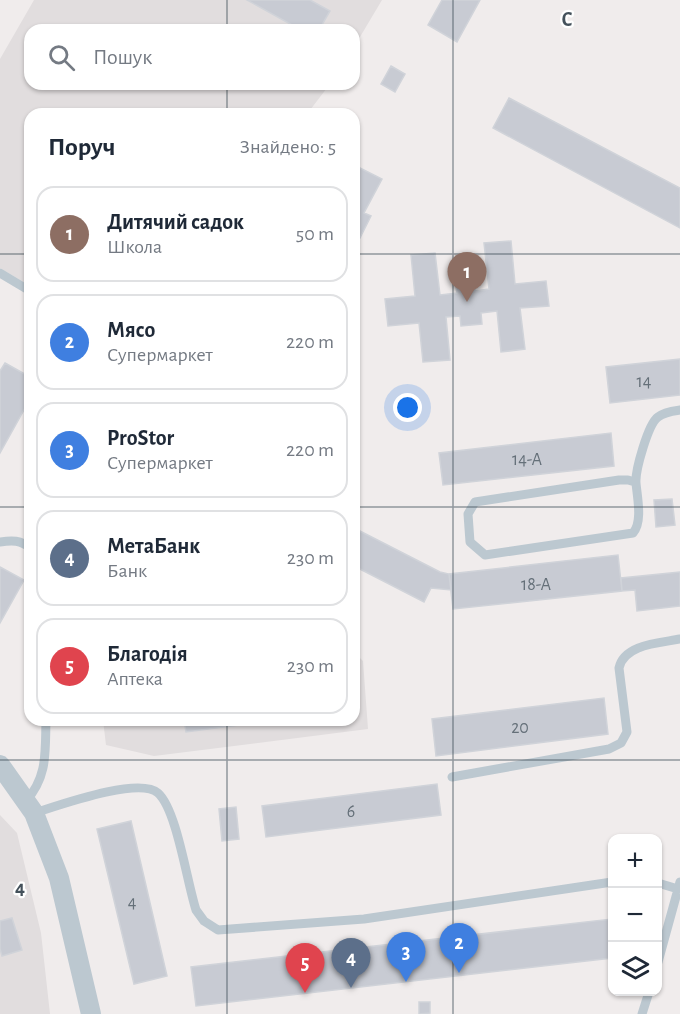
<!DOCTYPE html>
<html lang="uk">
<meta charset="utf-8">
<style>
:root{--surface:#fff;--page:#f6f6f7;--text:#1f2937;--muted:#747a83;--line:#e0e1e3;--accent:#2563eb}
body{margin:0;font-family:"Alegreya Sans",sans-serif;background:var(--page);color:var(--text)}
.controls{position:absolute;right:18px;bottom:18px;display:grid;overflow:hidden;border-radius:12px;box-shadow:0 2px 4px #0004}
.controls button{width:54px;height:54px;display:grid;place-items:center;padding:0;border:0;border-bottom:2px solid var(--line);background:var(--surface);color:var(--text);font:30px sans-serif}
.you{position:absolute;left:408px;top:408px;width:21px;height:21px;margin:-15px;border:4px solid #fff;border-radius:50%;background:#1a73e8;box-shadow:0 0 0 9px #1a73e833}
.badge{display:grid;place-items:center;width:39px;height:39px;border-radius:50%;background:var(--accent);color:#fff;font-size:20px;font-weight:700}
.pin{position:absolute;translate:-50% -50px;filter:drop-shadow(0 2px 3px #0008)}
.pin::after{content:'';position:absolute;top:32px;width:21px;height:18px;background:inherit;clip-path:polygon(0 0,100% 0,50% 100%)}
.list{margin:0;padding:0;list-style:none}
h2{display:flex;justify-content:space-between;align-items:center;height:78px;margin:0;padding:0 24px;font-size:26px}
h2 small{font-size:20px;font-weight:400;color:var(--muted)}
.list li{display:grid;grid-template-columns:39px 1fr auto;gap:18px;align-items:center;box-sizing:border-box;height:96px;margin:0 12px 12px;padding:0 12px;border:2px solid var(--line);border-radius:18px}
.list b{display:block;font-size:22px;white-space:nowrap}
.list p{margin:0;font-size:20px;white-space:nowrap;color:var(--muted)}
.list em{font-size:20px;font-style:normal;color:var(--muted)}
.icon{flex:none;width:33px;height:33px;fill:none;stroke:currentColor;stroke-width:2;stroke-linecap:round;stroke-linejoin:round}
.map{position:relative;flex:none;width:680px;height:1014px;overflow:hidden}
.search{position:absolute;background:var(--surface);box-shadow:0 2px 4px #0004;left:24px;top:24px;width:336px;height:66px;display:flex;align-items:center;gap:15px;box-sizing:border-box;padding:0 21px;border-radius:18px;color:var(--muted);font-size:22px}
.panel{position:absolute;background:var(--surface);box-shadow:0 2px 4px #0004;left:24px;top:108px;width:336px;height:618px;border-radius:18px}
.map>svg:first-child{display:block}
.education{fill:#e1ddde}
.building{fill:#c8cbd3;stroke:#d0d3d9;stroke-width:1.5}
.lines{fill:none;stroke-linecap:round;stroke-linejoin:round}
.path{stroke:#6dd19c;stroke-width:3;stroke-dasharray:4.5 3;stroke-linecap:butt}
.lane{stroke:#bcc8d0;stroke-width:9}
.street{stroke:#bcc8d0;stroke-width:20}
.grid{fill:none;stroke:#44515b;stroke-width:1.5;stroke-opacity:0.55}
.labels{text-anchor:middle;stroke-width:4.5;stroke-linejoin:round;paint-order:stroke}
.number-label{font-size:18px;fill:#657079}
.grid-label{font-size:20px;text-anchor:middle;font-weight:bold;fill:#44515b;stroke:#fff;stroke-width:4.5;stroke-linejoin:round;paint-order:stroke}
</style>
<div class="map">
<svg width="680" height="1014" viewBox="0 0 680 1014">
<rect width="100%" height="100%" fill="#f0ecec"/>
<path class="education" d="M 34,0 L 382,0 L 354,47 L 354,30 L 30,30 L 30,84 L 330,84 L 307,114 L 30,114 L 30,286 L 0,268 L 0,59 Z
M 354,652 L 363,661 L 368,729 L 154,756 L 106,745 L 103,720 L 354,720 Z
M 0,815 L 17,833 L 41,933 L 50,1014 L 0,1014 Z"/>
<path class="building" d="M 247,0 L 310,0 L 330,11 L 319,30 L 301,30 Z
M 442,0 L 480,0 L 457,42 L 428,25 Z
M 391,66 L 405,74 L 395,92 L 381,84 Z
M 509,98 L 680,188 L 680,228 L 493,128 Z
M 354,165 L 382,179 L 364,213 L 371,216 L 360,238 L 354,235 Z
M 511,241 L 515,284 L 546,281 L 549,306 L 520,308 L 525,349 L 501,352 L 497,311 L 481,313 L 482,324 L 461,326 L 460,316 L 446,317 L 450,360 L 423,362 L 419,323 L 388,326 L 385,299 L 415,296 L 411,255 L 435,253 L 440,295 L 457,293 L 455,282 L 474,280 L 475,291 L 489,289 L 484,243 Z
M 680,359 L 680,395 L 610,403 L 606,367 Z
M 5,363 L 30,377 L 30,399 L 0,453 L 0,371 Z
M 611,433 L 614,466 L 443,485 L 439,453 Z
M 672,499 L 675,525 L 656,527 L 654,500 Z
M 354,528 L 440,572 L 449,574 L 451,590 L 431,588 L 424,602 L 354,566 Z
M 618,555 L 622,591 L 453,609 L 449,574 Z
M 0,567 L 24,580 L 0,623 Z
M 680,572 L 680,606 L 637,611 L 635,590 L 622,591 L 621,578 Z
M 604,698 L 608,734 L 436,756 L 432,719 Z
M 184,720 L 276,720 L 186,732 Z
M 437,784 L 441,815 L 266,837 L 262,806 Z
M 236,807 L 239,839 L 222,841 L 219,809 Z
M 131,821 L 167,976 L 134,984 L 97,829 Z
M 12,918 L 22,950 L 2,956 L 0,949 L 0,921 Z
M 612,919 L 612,958 L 196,1006 L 191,967 Z
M 419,1002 L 430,1002 L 430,1013 L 419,1014 Z"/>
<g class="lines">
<path class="path" d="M 26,532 L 30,495"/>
<path class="lane" d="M 0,273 L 30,291
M 635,482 L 628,480 L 619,480 L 475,502 L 468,514 L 470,542 L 485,555 L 633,533 C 643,522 637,496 636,483 C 635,471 648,424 658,417 C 664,412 673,411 680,410
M 0,542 C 12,540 21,540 30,548
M 452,777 L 609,749 L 621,743 L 627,732 L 619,668 C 624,644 660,643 680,639
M 26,801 C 48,776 45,752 46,720
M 34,813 C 57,806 139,776 158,793 C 177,810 187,883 196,910 L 204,921 L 218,930 L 364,919 L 612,882
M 658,883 L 678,889
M 658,962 L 680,882
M 642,1014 L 649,992"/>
<path class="street" d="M 0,765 L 34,813 L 59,878 L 91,1014"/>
</g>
<path class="grid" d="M 227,0 L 227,30M 453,0 L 453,1014M 227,84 L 227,114M 0,254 L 30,254M 354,254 L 680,254M 0,507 L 30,507M 354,507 L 680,507M 227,720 L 227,1014M 0,760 L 680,760"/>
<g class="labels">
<g class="number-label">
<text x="644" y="387">14</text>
<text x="527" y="465">14-А</text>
<text x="536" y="590">18-А</text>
<text x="520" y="733">20</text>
<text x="351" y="817">6</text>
<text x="132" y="908">4</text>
</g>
</g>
<g class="grid-label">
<text x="567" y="26">C</text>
<text x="20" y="894">4</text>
</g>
</svg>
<div class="controls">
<button>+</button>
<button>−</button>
<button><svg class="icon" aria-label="layers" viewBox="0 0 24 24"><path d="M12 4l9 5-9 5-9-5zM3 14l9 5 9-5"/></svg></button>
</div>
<div class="you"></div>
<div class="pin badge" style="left:467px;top:302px;background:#8d6e63">1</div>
<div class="pin badge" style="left:459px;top:973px;background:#3f7fe0">2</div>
<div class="pin badge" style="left:406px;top:982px;background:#3f7fe0">3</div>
<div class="pin badge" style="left:351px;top:988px;background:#5c6f8a">4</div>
<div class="pin badge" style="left:305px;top:993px;background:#e0444e">5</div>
<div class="search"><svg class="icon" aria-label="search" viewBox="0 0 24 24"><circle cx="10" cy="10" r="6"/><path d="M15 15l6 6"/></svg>Пошук</div>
<section class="panel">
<h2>Поруч<small>Знайдено: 5</small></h2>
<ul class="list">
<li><span class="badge" style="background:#8d6e63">1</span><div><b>Дитячий садок</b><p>Школа</p></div><em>50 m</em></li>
<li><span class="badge" style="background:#3f7fe0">2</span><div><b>Мясо</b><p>Супермаркет</p></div><em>220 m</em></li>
<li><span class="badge" style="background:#3f7fe0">3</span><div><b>ProStor</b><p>Супермаркет</p></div><em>220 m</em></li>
<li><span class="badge" style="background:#5c6f8a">4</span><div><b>МетаБанк</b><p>Банк</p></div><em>230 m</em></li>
<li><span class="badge" style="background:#e0444e">5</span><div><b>Благодія</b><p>Аптека</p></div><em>230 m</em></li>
</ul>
</section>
</div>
